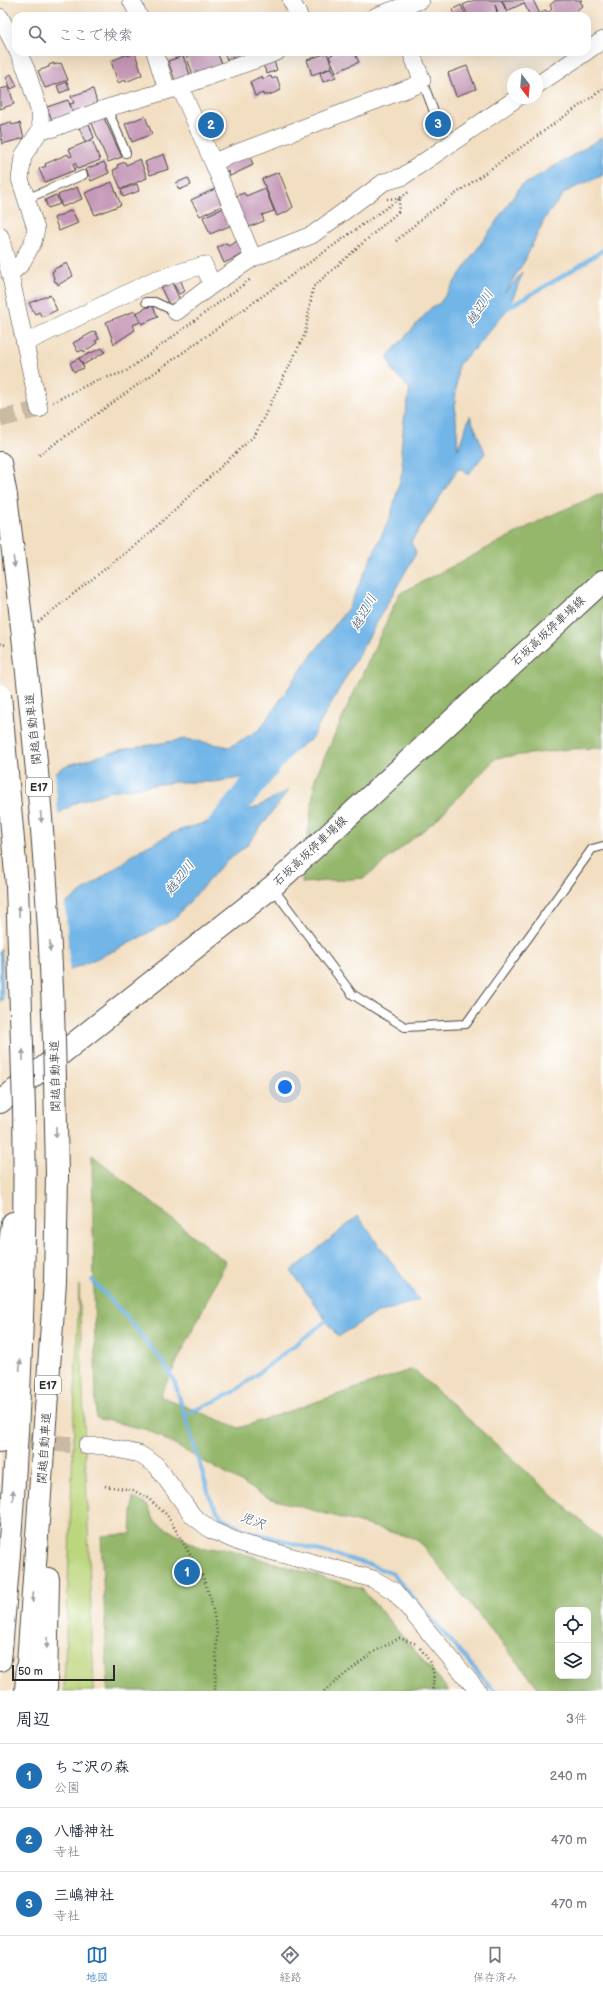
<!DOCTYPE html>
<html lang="ja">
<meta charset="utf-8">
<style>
:root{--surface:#fff;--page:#f2f2f3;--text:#1f2937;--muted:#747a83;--line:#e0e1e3;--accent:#1f6fb2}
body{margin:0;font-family:"Balsamiq Sans","Klee One",sans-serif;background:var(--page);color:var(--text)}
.controls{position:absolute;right:12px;bottom:12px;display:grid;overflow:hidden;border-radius:8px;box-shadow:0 4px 16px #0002}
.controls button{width:36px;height:36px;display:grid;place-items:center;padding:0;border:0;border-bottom:1px solid var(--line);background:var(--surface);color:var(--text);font:20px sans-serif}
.compass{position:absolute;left:507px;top:68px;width:36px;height:36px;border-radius:50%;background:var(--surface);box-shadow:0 4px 16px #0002;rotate:164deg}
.scale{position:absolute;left:12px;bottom:10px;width:103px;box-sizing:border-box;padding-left:4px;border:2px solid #2b2b2b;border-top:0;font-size:11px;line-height:14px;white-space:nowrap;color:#2b2b2b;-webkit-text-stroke:3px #fff;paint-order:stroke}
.you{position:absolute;left:285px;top:1087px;width:14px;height:14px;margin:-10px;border:3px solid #fff;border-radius:50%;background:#1a73e8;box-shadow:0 0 0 6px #1a73e833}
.badge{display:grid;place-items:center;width:26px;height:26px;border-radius:50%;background:var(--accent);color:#fff;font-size:13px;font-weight:700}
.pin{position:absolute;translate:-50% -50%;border:2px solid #fff;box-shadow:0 1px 4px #0006}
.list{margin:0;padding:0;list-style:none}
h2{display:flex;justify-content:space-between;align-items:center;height:52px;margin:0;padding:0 16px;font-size:17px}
h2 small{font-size:13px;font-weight:400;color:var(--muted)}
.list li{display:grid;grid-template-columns:26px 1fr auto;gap:12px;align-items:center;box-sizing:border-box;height:64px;padding:0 16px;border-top:1px solid var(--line)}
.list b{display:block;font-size:15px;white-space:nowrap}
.list p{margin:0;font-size:13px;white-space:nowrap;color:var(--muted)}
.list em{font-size:13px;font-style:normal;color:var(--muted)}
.icon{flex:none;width:22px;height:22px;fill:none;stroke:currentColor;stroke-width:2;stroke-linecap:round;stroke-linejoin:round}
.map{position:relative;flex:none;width:603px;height:1691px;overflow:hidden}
.search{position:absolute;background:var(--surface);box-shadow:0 4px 16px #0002;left:12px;right:12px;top:12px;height:44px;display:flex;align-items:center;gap:10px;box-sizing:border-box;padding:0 14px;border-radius:12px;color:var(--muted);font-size:15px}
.sheet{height:244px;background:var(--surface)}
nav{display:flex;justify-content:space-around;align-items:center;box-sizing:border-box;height:56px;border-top:1px solid var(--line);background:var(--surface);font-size:11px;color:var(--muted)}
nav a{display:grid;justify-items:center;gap:2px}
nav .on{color:var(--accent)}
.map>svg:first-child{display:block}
.green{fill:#bbd67c;stroke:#738054}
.forest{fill:#94b76c;stroke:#60714c;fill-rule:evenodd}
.water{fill:#72b5e7;stroke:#4e7089}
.pier{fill:#f2dec1}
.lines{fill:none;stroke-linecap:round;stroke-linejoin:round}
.stream{stroke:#72b5e7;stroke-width:4}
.river{stroke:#72b5e7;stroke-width:25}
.building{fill:#c598b7}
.minor-tunnel{stroke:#cabaa3;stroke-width:17;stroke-dasharray:17 8;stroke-linecap:butt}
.service-casing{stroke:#494642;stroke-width:10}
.minor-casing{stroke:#494642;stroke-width:18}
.secondary-casing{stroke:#494642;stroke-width:24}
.motorway-casing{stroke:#494642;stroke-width:24}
.path{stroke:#494642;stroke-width:2.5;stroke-dasharray:1 3;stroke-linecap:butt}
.service{stroke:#fff;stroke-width:8}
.minor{stroke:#fff;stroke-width:17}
.secondary{stroke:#fff;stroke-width:22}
.motorway{stroke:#fff;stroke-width:22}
.motorway-bridge-casing{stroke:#494642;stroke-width:24;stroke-linecap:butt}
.motorway-bridge{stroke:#fff;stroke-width:22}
.oneway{fill:#a0a0a0}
.labels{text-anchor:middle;stroke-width:3;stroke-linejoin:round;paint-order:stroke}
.shield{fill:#fff;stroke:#6b6b6b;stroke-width:1}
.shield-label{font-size:11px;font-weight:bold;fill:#2b2b2b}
.street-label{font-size:12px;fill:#2b2b2b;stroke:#fff}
.water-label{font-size:13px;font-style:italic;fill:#445b6d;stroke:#fff}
</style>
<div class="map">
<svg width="603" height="1691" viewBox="0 0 603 1691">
<rect width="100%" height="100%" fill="#fff"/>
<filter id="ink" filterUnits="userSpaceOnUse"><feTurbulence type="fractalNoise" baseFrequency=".025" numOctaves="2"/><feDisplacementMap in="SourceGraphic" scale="8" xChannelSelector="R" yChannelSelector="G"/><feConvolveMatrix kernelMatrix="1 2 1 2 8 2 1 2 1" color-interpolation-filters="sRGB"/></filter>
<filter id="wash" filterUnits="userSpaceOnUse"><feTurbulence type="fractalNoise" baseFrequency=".012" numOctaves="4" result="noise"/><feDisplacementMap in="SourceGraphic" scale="16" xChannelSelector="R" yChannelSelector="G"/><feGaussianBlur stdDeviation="0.9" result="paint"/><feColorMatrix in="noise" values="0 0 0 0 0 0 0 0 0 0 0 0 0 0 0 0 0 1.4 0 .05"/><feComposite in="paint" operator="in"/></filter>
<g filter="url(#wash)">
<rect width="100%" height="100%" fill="#f2dec1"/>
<path class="green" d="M 79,1285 L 94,1691 L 64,1691 Z"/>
<path class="forest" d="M 603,493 L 603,748 L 570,749 L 496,758 L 436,820 L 364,878 L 302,883 L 315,778 L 399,594 L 547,517 Z
M 92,1155 L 226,1262 L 160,1396 L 239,1428 L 413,1369 L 603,1541 L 603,1691 L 541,1691 L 417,1539 L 269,1498 L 148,1430 L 96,1418 ZM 558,1610 L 588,1610 L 588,1676 L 558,1676 Z
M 133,1497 L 148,1506 L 155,1522 L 201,1549 L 224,1548 L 362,1589 L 449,1691 L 108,1691 L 101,1536 L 131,1534 Z"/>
<path class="water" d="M 603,137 L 603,175 L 565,192 L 545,218 L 524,262 L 505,292 L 523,272 L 510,306 L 475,348 L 458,365 L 455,403 L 458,449 L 470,416 L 485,453 L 468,475 L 463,469 L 458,469 L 411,542 L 416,553 L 311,739 L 291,753 L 240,778 L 214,782 L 175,782 L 111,791 L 77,802 L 26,834 L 0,811 L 65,766 L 120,750 L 186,739 L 230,747 L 260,729 L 308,660 L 349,607 L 391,515 L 403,469 L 401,450 L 404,420 L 410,389 L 393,372 L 388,356 L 432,307 L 440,303 L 520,187 Z
M 289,790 L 247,845 L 223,864 L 174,919 L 120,948 L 0,1001 L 0,951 L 3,949 L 140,850 L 177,831 L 255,808 Z
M 358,1216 L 419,1300 L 372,1315 L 338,1337 L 291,1271 Z"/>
<path class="pier" d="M 55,771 L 58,816 L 27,836 L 0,860 L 0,808 Z
M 65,901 L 70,973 L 4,1001 L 2,947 Z"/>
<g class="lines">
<path class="stream" d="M 506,309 L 576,268 L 603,250
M 92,1280 L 125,1315 L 162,1361 L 174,1380 L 211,1501 L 221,1517 L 248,1531 L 371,1565 L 393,1574 L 494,1691
M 185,1415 L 234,1392 L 326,1321"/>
<path class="river" d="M 208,841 L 291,736"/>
</g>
<g id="blocks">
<path class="building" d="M 474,0 L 501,0 L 508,15 L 496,16 L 495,14 L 498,12 L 495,5 L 497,12 L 487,16 L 468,16 L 463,5 Z
M 502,0 L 533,0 L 540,14 L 545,10 L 548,13 L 552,9 L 550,5 L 556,0 L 582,0 L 580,2 L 583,5 L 576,11 L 578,16 L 530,16 L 524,3 L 507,11 Z
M 461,5 L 466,16 L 455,16 L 452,10 Z
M 195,52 L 217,52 L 222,64 L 193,75 L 186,55 Z
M 224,52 L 247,52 L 227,60 Z
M 338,52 L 354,52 L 359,62 L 336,72 L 329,56 Z
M 135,53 L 142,75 L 126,82 L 125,80 L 118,83 L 111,61 L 128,54 L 128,56 Z
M 327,53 L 332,67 L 312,75 L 307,60 Z
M 183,56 L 191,77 L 176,83 L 168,61 Z
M 274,61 L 277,70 L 267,74 L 263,65 Z
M 54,63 L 54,65 L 61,63 L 68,80 L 45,88 L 38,71 L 49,67 L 49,65 Z
M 467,66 L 476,89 L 456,96 L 448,73 Z
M 332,68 L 336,77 L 323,82 L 320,73 Z
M 11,74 L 17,86 L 11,89 L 6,77 Z
M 262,76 L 263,79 L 271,76 L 272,79 L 277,77 L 281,90 L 269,95 L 263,95 L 263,93 L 255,96 L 250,82 Z
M 67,82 L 70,89 L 60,93 L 57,86 Z
M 9,87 L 14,104 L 0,109 L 0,89 Z
M 93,89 L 97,103 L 80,109 L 82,114 L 53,123 L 47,107 L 68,100 L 73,112 L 70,104 L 74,103 L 71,96 Z
M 103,116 L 122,157 L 108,162 L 91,121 Z
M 145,116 L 152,134 L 132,142 L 125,124 Z
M 213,119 L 216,128 L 208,131 L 205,122 Z
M 88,121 L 94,138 L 85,142 L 78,125 Z
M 11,122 L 12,125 L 20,123 L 24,138 L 2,144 L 0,125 Z
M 92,140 L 100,160 L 78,169 L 75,163 L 73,164 L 75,170 L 45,182 L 39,169 L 46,166 L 45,164 L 68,154 L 69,157 L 72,156 L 69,149 Z
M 164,154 L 169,169 L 150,175 L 145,162 Z
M 250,156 L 253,165 L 230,176 L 228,171 L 224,173 L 222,167 Z
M 140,159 L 147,178 L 121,189 L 113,170 L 118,168 L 117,165 L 125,162 L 126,165 Z
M 104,162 L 109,173 L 91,181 L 86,169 Z
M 279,172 L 293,207 L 288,211 L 277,216 L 262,179 Z
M 188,178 L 191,185 L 179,190 L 176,183 Z
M 112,182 L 121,205 L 95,215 L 85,193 Z
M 137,184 L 139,191 L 123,197 L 121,190 Z
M 77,187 L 82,199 L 62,207 L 58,195 Z
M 265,188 L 274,211 L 262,215 L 264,221 L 244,229 L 236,196 L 244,193 L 246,196 Z
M 215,189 L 222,206 L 200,216 L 191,200 Z
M 56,195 L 60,204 L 48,208 L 45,200 Z
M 224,208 L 232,225 L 210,234 L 203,217 Z
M 72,210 L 78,223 L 59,231 L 54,218 Z
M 238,241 L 244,254 L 224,263 L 217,247 L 227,243 L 228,246 Z
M 67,263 L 73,276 L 58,285 L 57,282 L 55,282 L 52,272 L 54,271 L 54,269 Z
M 180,279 L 185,291 L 179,294 L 173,283 Z
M 172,283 L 180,300 L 169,305 L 161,288 Z
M 50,295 L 57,310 L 42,317 L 39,312 L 35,314 L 29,303 Z
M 152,305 L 158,317 L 142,324 L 136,313 Z
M 135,311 L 140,322 L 133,325 L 135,330 L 114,344 L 106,322 Z
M 95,331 L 99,339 L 95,341 L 97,343 L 84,352 L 83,350 L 78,352 L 73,343 Z
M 102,348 L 105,352 L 83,365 L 79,358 Z
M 79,358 L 84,368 L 74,372 L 70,363 Z"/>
</g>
</g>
<g filter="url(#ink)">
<use href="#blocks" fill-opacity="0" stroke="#494642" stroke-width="1"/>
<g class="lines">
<path class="minor-tunnel" d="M 0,419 L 39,409
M 4,1439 L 87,1446"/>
<defs>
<path id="service" d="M 422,80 L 436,117
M 107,108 L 126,153
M 26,199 L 83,175
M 146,302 L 155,302 L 176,312
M 272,887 L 352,994 L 405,1027 L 466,1024 L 592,849 L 603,846"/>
<path id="minor" d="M 131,0 L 139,16
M 291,0 L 299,16
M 376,16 L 421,0
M 0,17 L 16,48
M 587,51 L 603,40
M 18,52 L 26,69 L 40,113 L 41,129 L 23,156 L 20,179 L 36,229 L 33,242 L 21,264 L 10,274 L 39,409
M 155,52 L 167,90
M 537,85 L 586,52
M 180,87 L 213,162 L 417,85 L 422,80 L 411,52
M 41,129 L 51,129 L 107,108 L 180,87 L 277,52
M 0,236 L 10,274
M 253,258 L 312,235 L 384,182 L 402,177 L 517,98
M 176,312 L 212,285
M 25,343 L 154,280 L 204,265 L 212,285 L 253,258 L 213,162
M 87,1446 L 104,1446 L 139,1454 L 156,1465 L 193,1516 L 211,1530 L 241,1543 L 373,1579 L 394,1591 L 478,1691"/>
<path id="secondary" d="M 0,1102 L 272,887 L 603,581"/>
<path id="motorway" d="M 0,463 L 6,496
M 0,1441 L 9,1249 L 13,1223
M 0,1660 C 17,1476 27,1292 24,1108
M 26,1691 L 55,1282 L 57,1175 L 55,1079
M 46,1691 L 48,1579"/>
</defs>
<use href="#service" class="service-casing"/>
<use href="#minor" class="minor-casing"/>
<use href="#secondary" class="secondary-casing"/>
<use href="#motorway" class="motorway-casing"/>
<path class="path" d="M 387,199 L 400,198
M 396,241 L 426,215 L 603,89
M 53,402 L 95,381 L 125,372 L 251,279
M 39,455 L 410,191
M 38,622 L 144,538 L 255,435 L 305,334 L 313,287 L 398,212 L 400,199
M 0,644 L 7,645
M 105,1486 L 133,1490 L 149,1499 L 167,1515 L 203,1577 L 211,1600 L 217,1631 L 215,1691
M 420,1648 C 432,1664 436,1670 432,1691
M 324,1691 L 372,1653 L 399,1638 L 417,1644"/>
<use href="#service" class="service"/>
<use href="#minor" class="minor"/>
<use href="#secondary" class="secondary"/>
<use href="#motorway" class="motorway"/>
<defs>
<path id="motorway-bridge" d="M 6,496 C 31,690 51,884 55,1079
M 0,695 L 17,885 L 24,1108"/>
</defs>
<use href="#motorway-bridge" class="motorway-bridge-casing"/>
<use href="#motorway-bridge" class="motorway-bridge"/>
</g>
<defs><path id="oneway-solid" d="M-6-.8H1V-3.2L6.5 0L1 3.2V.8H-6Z"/></defs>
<g class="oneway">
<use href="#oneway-solid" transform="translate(14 562) rotate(83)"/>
<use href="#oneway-solid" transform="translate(41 817) rotate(85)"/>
<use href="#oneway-solid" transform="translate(19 911) rotate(-92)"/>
<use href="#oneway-solid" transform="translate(50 946) rotate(87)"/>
<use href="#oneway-solid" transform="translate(23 1055) rotate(-91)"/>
<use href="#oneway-solid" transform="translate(56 1132) rotate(89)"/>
<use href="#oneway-solid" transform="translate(20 1365) rotate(-87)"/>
<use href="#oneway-solid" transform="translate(13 1495) rotate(-87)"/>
<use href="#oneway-solid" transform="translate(33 1597) rotate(94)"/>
<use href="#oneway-solid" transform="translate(47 1643) rotate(91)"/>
</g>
</g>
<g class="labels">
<g class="shield">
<rect x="26" y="778" width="26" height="18" rx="3"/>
<rect x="35" y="1376" width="26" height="18" rx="3"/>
</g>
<g class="shield-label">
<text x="39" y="791">E17</text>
<text x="48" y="1389">E17</text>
</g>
<g class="street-label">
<text transform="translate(548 631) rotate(-43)" y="4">石坂高坂停車場線</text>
<text transform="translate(33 729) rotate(-96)" y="4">関越自動車道</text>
<text transform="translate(310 851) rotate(-43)" y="4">石坂高坂停車場線</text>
<text transform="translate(55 1076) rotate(-91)" y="4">関越自動車道</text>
<text transform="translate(44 1448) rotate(-86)" y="4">関越自動車道</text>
</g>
<g class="water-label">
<text transform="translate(479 307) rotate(-58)" y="5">越辺川</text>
<text transform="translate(363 612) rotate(-61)" y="5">越辺川</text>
<text transform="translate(179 877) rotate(-52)" y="5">越辺川</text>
<text transform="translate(253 1520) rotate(21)" y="5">児沢</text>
</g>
</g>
</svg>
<div class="controls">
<button><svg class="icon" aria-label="locate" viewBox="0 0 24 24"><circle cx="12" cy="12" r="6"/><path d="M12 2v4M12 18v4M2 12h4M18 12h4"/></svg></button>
<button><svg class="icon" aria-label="layers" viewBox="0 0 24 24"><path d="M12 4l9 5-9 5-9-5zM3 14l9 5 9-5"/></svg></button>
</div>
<svg class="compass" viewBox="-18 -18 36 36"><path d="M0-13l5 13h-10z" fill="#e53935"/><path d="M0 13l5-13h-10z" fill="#747a83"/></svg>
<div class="scale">50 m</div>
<div class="you"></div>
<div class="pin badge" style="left:187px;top:1572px">1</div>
<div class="pin badge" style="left:211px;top:125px">2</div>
<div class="pin badge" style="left:438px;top:124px">3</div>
<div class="search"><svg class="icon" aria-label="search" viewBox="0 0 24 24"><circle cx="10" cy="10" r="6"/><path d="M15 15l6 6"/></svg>ここで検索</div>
</div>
<section class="sheet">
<h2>周辺<small>3件</small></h2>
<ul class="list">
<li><span class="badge">1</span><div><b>ちご沢の森</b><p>公園</p></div><em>240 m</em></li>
<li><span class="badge">2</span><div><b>八幡神社</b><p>寺社</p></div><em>470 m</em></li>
<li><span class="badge">3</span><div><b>三嶋神社</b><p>寺社</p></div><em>470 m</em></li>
</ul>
</section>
<nav>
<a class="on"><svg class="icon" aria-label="map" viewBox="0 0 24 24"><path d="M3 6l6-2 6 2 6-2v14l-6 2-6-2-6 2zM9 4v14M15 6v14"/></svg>地図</a>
<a><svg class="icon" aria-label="directions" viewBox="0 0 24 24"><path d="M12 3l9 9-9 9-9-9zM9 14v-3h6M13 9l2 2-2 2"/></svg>経路</a>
<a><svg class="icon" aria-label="saved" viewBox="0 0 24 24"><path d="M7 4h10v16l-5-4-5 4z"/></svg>保存済み</a>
</nav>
